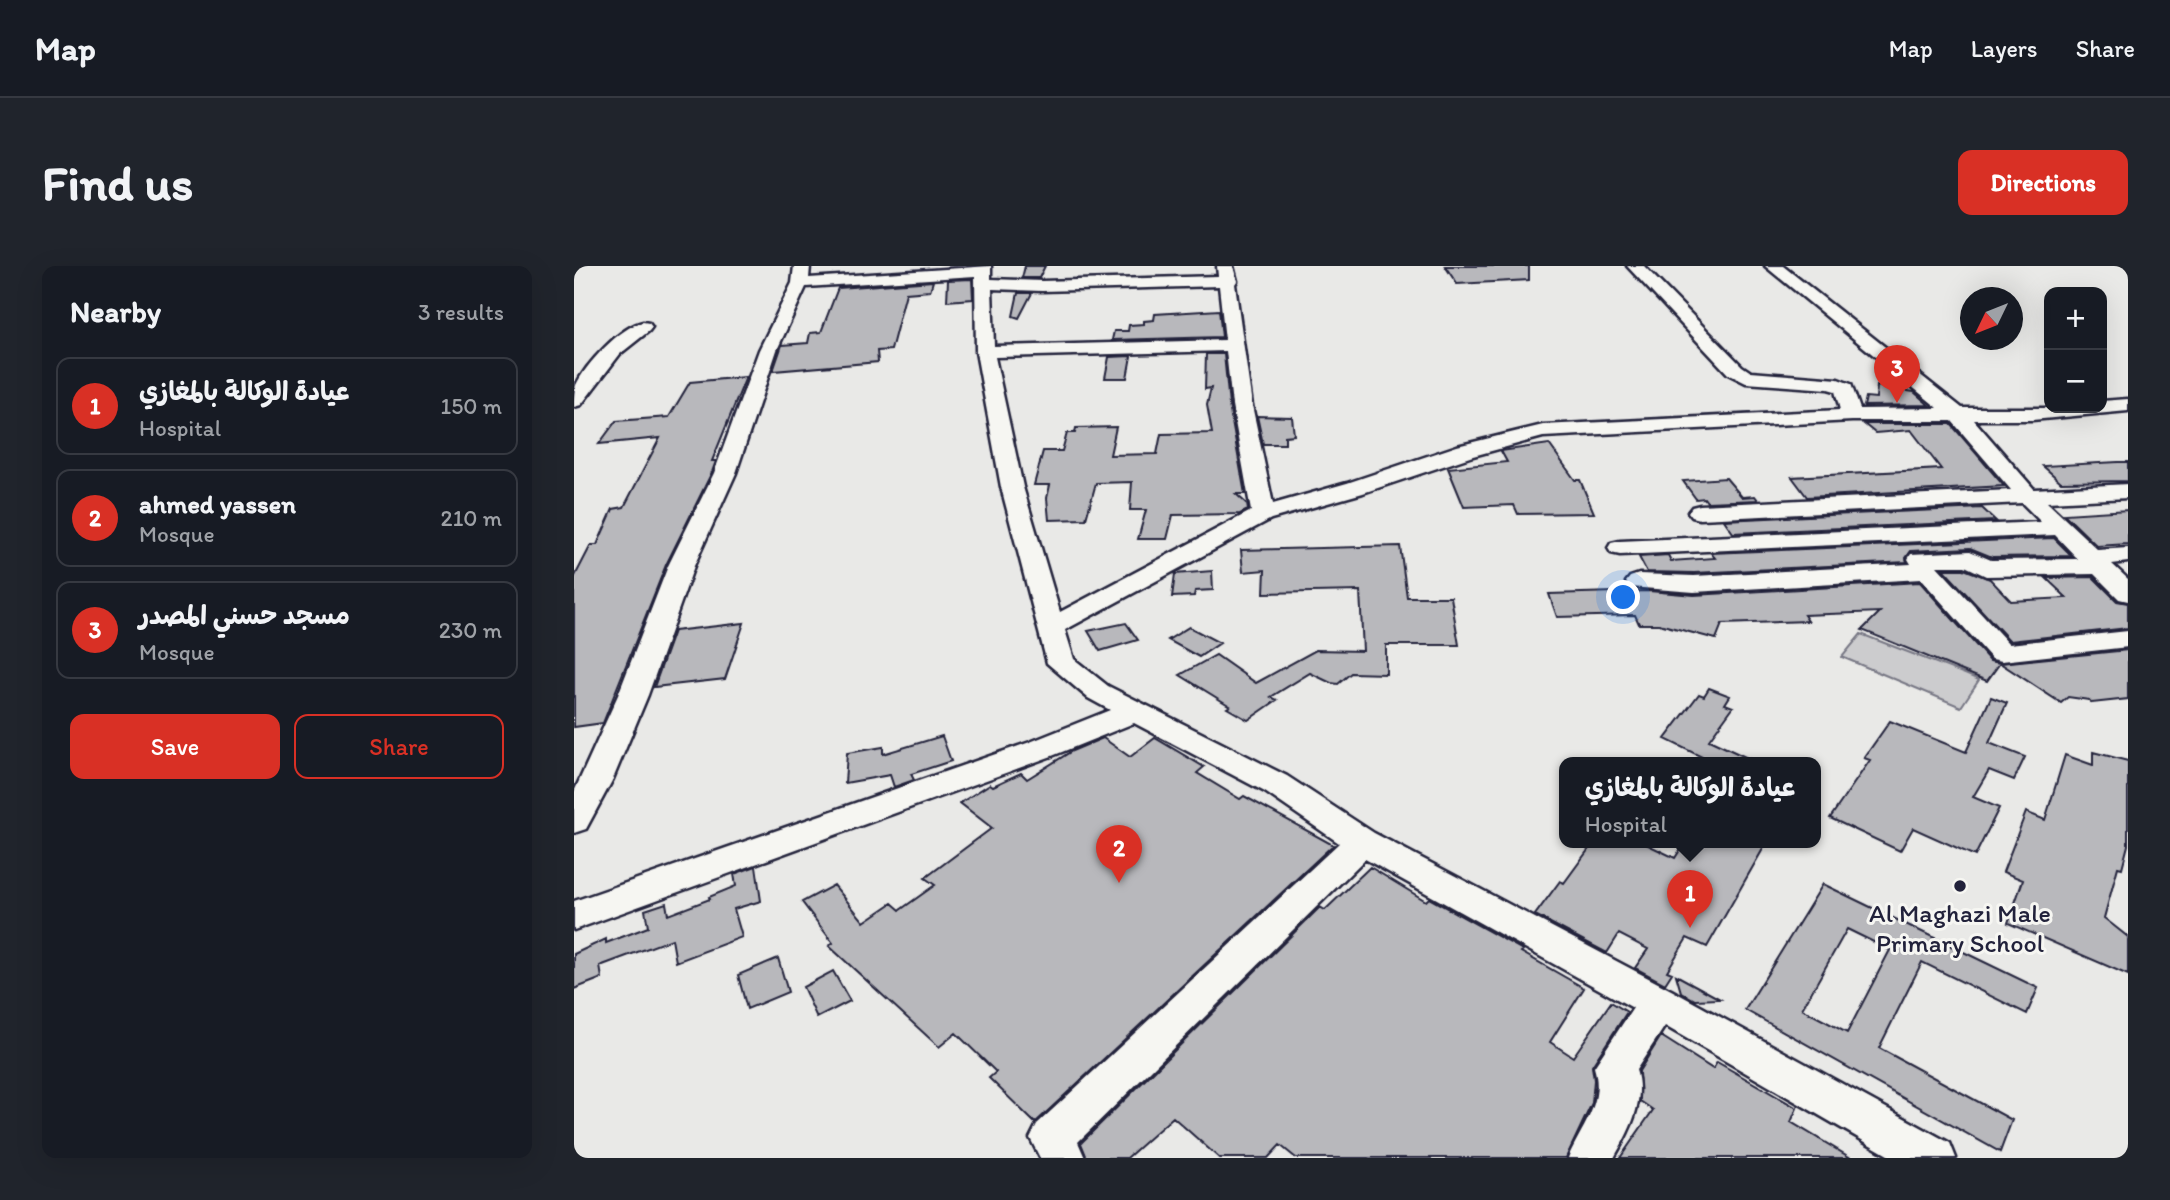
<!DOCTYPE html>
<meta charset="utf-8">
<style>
:root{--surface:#171b24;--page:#20242c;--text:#f1f3f6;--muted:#9ea1a6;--line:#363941;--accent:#d93025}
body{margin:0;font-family:Itim,"Playpen Sans Arabic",sans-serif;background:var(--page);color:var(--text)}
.controls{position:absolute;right:21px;top:21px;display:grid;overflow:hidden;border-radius:14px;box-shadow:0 7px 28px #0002}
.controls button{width:63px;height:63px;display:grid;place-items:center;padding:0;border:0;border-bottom:2px solid var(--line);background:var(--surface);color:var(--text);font:35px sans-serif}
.compass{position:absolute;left:1386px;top:21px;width:63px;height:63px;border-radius:50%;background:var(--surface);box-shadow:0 7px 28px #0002;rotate:227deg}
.you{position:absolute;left:1050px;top:332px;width:24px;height:24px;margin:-18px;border:5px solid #fff;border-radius:50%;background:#1a73e8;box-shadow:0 0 0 10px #1a73e833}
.badge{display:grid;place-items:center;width:46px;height:46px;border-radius:50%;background:var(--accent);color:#fff;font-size:23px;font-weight:700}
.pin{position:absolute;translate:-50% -58px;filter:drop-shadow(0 2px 4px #0008)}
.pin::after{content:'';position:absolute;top:37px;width:24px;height:21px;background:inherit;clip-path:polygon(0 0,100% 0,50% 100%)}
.popup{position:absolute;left:985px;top:491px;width:262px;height:91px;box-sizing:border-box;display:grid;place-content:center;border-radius:14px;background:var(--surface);filter:drop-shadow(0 2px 5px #0005);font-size:23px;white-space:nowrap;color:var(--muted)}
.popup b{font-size:26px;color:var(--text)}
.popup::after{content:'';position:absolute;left:50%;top:100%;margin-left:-14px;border:14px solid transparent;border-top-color:var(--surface)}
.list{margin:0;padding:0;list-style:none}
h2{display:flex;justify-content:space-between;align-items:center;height:91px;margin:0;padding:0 28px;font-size:30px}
h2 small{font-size:23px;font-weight:400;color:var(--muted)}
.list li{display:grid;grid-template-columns:46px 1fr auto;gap:21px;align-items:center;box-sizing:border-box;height:98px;margin:0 14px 14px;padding:0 14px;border:2px solid var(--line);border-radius:14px}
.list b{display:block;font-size:26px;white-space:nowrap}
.list p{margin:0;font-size:23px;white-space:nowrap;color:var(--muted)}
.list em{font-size:23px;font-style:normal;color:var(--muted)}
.actions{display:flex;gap:14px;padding:21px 28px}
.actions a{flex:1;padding:16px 0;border:2px solid var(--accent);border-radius:14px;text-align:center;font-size:24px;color:var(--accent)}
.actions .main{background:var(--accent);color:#fff}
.map{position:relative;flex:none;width:1554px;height:892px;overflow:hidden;border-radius:14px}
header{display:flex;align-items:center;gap:42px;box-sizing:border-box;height:98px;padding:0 35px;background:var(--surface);border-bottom:2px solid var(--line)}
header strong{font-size:33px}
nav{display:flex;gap:38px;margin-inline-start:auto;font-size:24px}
.intro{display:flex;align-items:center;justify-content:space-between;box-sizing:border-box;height:168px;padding:0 42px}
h1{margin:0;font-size:49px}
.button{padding:18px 32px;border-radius:14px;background:var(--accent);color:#fff;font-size:24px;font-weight:700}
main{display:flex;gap:42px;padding:0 42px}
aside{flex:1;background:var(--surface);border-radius:14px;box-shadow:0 7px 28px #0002}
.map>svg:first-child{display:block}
.green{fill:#ccccce;stroke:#777784;stroke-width:2}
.building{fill:#b8b8bc;stroke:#22223b;stroke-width:2;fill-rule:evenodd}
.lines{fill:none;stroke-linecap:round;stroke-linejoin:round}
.minor-casing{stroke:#22223b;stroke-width:5}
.minor{fill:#f6f6f2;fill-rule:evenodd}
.poi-dot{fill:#22223b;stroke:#f6f6f2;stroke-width:2.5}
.labels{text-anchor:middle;stroke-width:6;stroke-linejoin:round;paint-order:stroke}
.poi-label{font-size:26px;fill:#22223b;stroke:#f6f6f2}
</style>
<header>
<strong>Map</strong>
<nav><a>Map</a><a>Layers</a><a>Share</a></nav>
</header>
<div class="intro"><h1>Find us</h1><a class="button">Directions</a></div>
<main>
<aside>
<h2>Nearby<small>3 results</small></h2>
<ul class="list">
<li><span class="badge">1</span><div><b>عيادة الوكالة بالمغازي</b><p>Hospital</p></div><em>150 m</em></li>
<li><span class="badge">2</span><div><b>ahmed yassen</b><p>Mosque</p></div><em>210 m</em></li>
<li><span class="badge">3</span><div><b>مسجد حسني المصدر</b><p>Mosque</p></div><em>230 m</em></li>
</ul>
<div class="actions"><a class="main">Save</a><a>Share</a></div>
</aside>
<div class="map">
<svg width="1554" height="892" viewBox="0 0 1554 892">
<rect width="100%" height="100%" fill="#e9e9e7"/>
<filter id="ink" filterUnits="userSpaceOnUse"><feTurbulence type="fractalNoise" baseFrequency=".0143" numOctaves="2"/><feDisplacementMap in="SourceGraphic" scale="14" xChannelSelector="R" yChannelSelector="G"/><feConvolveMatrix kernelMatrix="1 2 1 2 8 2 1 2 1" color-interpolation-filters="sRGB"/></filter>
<g filter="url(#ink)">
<path class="green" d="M 1287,368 L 1391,408 L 1405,414 L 1387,441 L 1268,391 Z"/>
<path class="building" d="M 451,0 L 471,0 L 465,12 L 448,12 Z
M 871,0 L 955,0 L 955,14 L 883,18 Z
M 398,13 L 399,33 L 373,35 L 374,14 Z
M 359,15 L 356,25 L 332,27 L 317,84 L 303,85 L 304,96 L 199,105 L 208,79 L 234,77 L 236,67 L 247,66 L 264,22 Z
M 444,27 L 458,27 L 445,52 L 439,50 Z
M 645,44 L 648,71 L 538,74 L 540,65 L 554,65 L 555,59 L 570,58 L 570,55 L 580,54 L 581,48 Z
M 632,88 L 650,88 L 655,139 L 671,228 L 662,228 L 673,238 L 674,244 L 666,248 L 599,249 L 593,273 L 564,273 L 572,244 L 556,244 L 558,216 L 522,217 L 512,253 L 475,254 L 473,232 L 476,219 L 460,219 L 469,185 L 488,185 L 493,167 L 501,167 L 502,162 L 542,161 L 536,189 L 583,188 L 587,168 L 638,167 L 633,139 L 637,122 L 631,123 Z
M 557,90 L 553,112 L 531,112 L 535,91 Z
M 172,111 L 138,195 L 142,195 L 138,206 L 92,299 L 29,457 L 0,461 L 0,312 L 17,279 L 23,279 L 39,243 L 50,241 L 86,172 L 25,178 L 42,155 L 95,151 L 116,116 Z
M 1303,120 L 1340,126 L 1355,139 L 1290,140 L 1292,131 L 1302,132 Z
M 683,150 L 718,151 L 720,169 L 711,170 L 711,178 L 689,178 Z
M 1290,158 L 1377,158 L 1430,220 L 1233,231 L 1218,211 L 1367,203 L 1337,164 L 1301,167 Z
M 975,178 L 1001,214 L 1006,214 L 1020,247 L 944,248 L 940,239 L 890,241 L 874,202 L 933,196 L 927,185 Z
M 1544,196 L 1554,196 L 1554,215 L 1487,216 L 1469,200 Z
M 1152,212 L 1168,231 L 1181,230 L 1184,234 L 1133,236 L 1130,232 L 1122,233 L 1109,215 Z
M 1408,242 L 1422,255 L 1159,267 L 1150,254 Z
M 1554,244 L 1554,278 L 1523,280 L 1490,248 Z
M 1480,272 L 1498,290 L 1418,291 L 1396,282 L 1337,285 L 1332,292 L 1333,296 L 1120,307 L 1073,306 L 1065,291 L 1094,289 L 1097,295 L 1141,292 L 1137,287 Z
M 826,280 L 833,331 L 877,331 L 885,379 L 812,379 L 812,408 L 777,407 L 764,418 L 757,417 L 736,407 L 697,431 L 703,434 L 674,454 L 653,442 L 656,440 L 606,409 L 642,389 L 682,417 L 742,384 L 789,385 L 786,325 L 690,327 L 691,304 L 669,306 L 667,284 Z
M 1369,303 L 1390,303 L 1416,313 L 1437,335 L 1493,332 L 1472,312 L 1519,311 L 1543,335 L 1554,337 L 1554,362 L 1436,375 Z
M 638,305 L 639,324 L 621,325 L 620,330 L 598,331 L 601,308 Z
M 1346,316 L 1416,395 L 1426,397 L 1413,415 L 1288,364 L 1306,346 L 1230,349 L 1234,355 L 1148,358 L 1142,373 L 1085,358 L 1065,358 L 1061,349 L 983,351 L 975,328 L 1075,325 L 1120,329 Z
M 170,357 L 151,413 L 80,421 L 100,365 Z
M 552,357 L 564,374 L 526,385 L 514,365 Z
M 615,361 L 646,377 L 625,391 L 594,374 Z
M 1554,384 L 1554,433 L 1518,437 L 1515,434 L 1494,431 L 1487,437 L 1426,397 Z
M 1135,422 L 1156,430 L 1151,438 L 1159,441 L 1135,474 L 1182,496 L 1138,496 L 1091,473 L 1125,428 L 1130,430 Z
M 1417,431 L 1433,437 L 1415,477 L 1451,491 L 1440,514 L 1415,504 L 1399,531 L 1425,542 L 1401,590 L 1339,562 L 1326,585 L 1256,552 L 1296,494 L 1290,492 L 1316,455 L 1392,486 Z
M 368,470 L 377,495 L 337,508 L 340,514 L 320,521 L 316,509 L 271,517 L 273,487 L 309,481 L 309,488 Z
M 529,472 L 556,491 L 581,472 L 630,501 L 623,507 L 666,533 L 670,530 L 759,579 L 461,857 L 415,812 L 422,806 L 382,767 L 365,781 L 255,680 L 259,677 L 228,636 L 260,619 L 290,656 L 318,637 L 326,644 L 361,619 L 351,612 L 418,562 L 386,537 L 416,518 L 419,520 L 447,507 L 453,513 L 498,485 Z
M 1519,486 L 1554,495 L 1554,579 L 1548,602 L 1544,601 L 1530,652 L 1554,671 L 1554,709 L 1434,657 L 1449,614 L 1429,606 L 1452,546 L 1471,554 L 1491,489 L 1519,499 Z
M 1020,576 L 1068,576 L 1101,592 L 1111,576 L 1193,576 L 1133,681 L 1113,672 L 1093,705 L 1098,707 L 1091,718 L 1061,702 L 1074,683 L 1045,668 L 1033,687 L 961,649 L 986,615 L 990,617 Z
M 182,600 L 187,635 L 160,643 L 168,671 L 102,696 L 98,673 L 26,700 L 28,712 L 0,723 L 0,688 L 32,673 L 32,677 L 74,661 L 71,644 L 92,637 L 94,649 L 136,633 L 135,631 L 162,620 L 160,608 Z
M 796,601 L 852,635 L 855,632 L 949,684 L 947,686 L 1010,722 L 976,776 L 999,791 L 1037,736 L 1053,746 L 1018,800 L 1020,814 L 1018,837 L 992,892 L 722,892 L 706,879 L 694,892 L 645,892 L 599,851 L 553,892 L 513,892 L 507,877 L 746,641 L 751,644 Z
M 1249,618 L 1464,722 L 1453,748 L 1348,696 L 1305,782 L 1438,854 L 1426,886 L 1171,744 ZM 1273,663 L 1316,684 L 1273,767 L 1228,743 Z
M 204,692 L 214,726 L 173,743 L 164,709 Z
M 259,705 L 276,735 L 243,752 L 229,721 Z
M 1102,709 L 1146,733 L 1121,734 L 1107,726 Z
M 1087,770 L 1139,803 L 1143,796 L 1223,842 L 1217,856 L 1277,892 L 1046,892 L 1079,844 L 1066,835 L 1065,805 Z"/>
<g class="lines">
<defs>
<path id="minor" d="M 220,0 L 236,0 L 235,12 L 417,0 L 417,13 L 468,15 L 644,10 L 643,0 L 659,0 L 663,15 L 661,18 L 678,139 L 699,238 L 773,217 L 883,180 L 969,159 L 1266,144 L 1261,125 L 1254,123 L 1172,117 L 1154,108 L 1053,0 L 1070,0 L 1168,100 L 1177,106 L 1264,113 L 1277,118 L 1286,143 L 1364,142 L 1191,0 L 1209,0 L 1388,142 L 1528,142 L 1528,135 L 1554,133 L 1554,145 L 1458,154 L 1400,154 L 1460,223 L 1554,218 L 1554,232 L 1473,236 L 1524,284 L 1554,282 L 1554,296 L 1538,298 L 1554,313 L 1554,335 L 1545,333 L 1520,308 L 1412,310 L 1391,300 L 1363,300 L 1435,378 L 1554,365 L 1554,381 L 1428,395 L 1418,393 L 1347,313 L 1120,326 L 1056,321 L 1052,316 L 1056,311 L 1065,308 L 1120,310 L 1337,298 L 1334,293 L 1337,288 L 1396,285 L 1417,294 L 1504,293 L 1481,269 L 1046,289 L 1037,287 L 1034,282 L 1037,277 L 1046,275 L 1467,256 L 1448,237 L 1126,253 L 1118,251 L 1114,246 L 1118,241 L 1126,239 L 1437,224 L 1378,155 L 1278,155 L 969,171 L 899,190 L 789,227 L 697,253 L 491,364 L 500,393 L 534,420 L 713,510 L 800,567 L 1099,725 L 1376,877 L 1382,892 L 1319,892 L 1091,760 L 1062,804 C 1072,835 1055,866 1040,892 L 994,892 C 1007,861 1031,837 1020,801 L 1059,742 L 791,593 L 504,876 L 511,892 L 466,892 L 456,872 L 463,858 L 765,577 L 691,526 L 560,457 L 478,490 L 0,664 L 0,635 L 456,476 L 536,444 L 514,432 L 473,397 L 427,221 L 402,86 L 401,10 L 232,21 L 203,84 L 162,207 L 120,300 L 74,429 L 39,513 L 12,563 L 0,567 L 0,526 L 44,429 L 94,300 L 140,207 L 185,84 L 218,17 ZM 645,20 L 651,74 L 420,80 L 418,23 L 468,25 ZM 652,85 L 658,139 L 677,245 L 486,346 L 449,221 L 421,91 Z
M 69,56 L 75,57 L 78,61 L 75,65 L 46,88 L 7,139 L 0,141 C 0,134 0,125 2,119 C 12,98 46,61 69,56 Z"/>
</defs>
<use href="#minor" class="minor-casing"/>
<use href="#minor" class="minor"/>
</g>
</g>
<circle class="poi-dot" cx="1386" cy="620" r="7"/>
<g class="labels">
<g class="poi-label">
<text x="1386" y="656">Al Maghazi Male<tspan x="1386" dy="30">Primary School</tspan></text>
</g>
</g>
</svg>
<div class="controls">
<button>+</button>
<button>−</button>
</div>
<svg class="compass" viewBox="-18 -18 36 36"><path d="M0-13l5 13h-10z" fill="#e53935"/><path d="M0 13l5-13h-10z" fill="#9ea1a6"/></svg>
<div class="you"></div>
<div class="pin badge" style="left:1116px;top:662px">1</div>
<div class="popup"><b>عيادة الوكالة بالمغازي</b>Hospital</div>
<div class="pin badge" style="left:545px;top:617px">2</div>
<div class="pin badge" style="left:1323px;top:137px">3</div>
</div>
</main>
